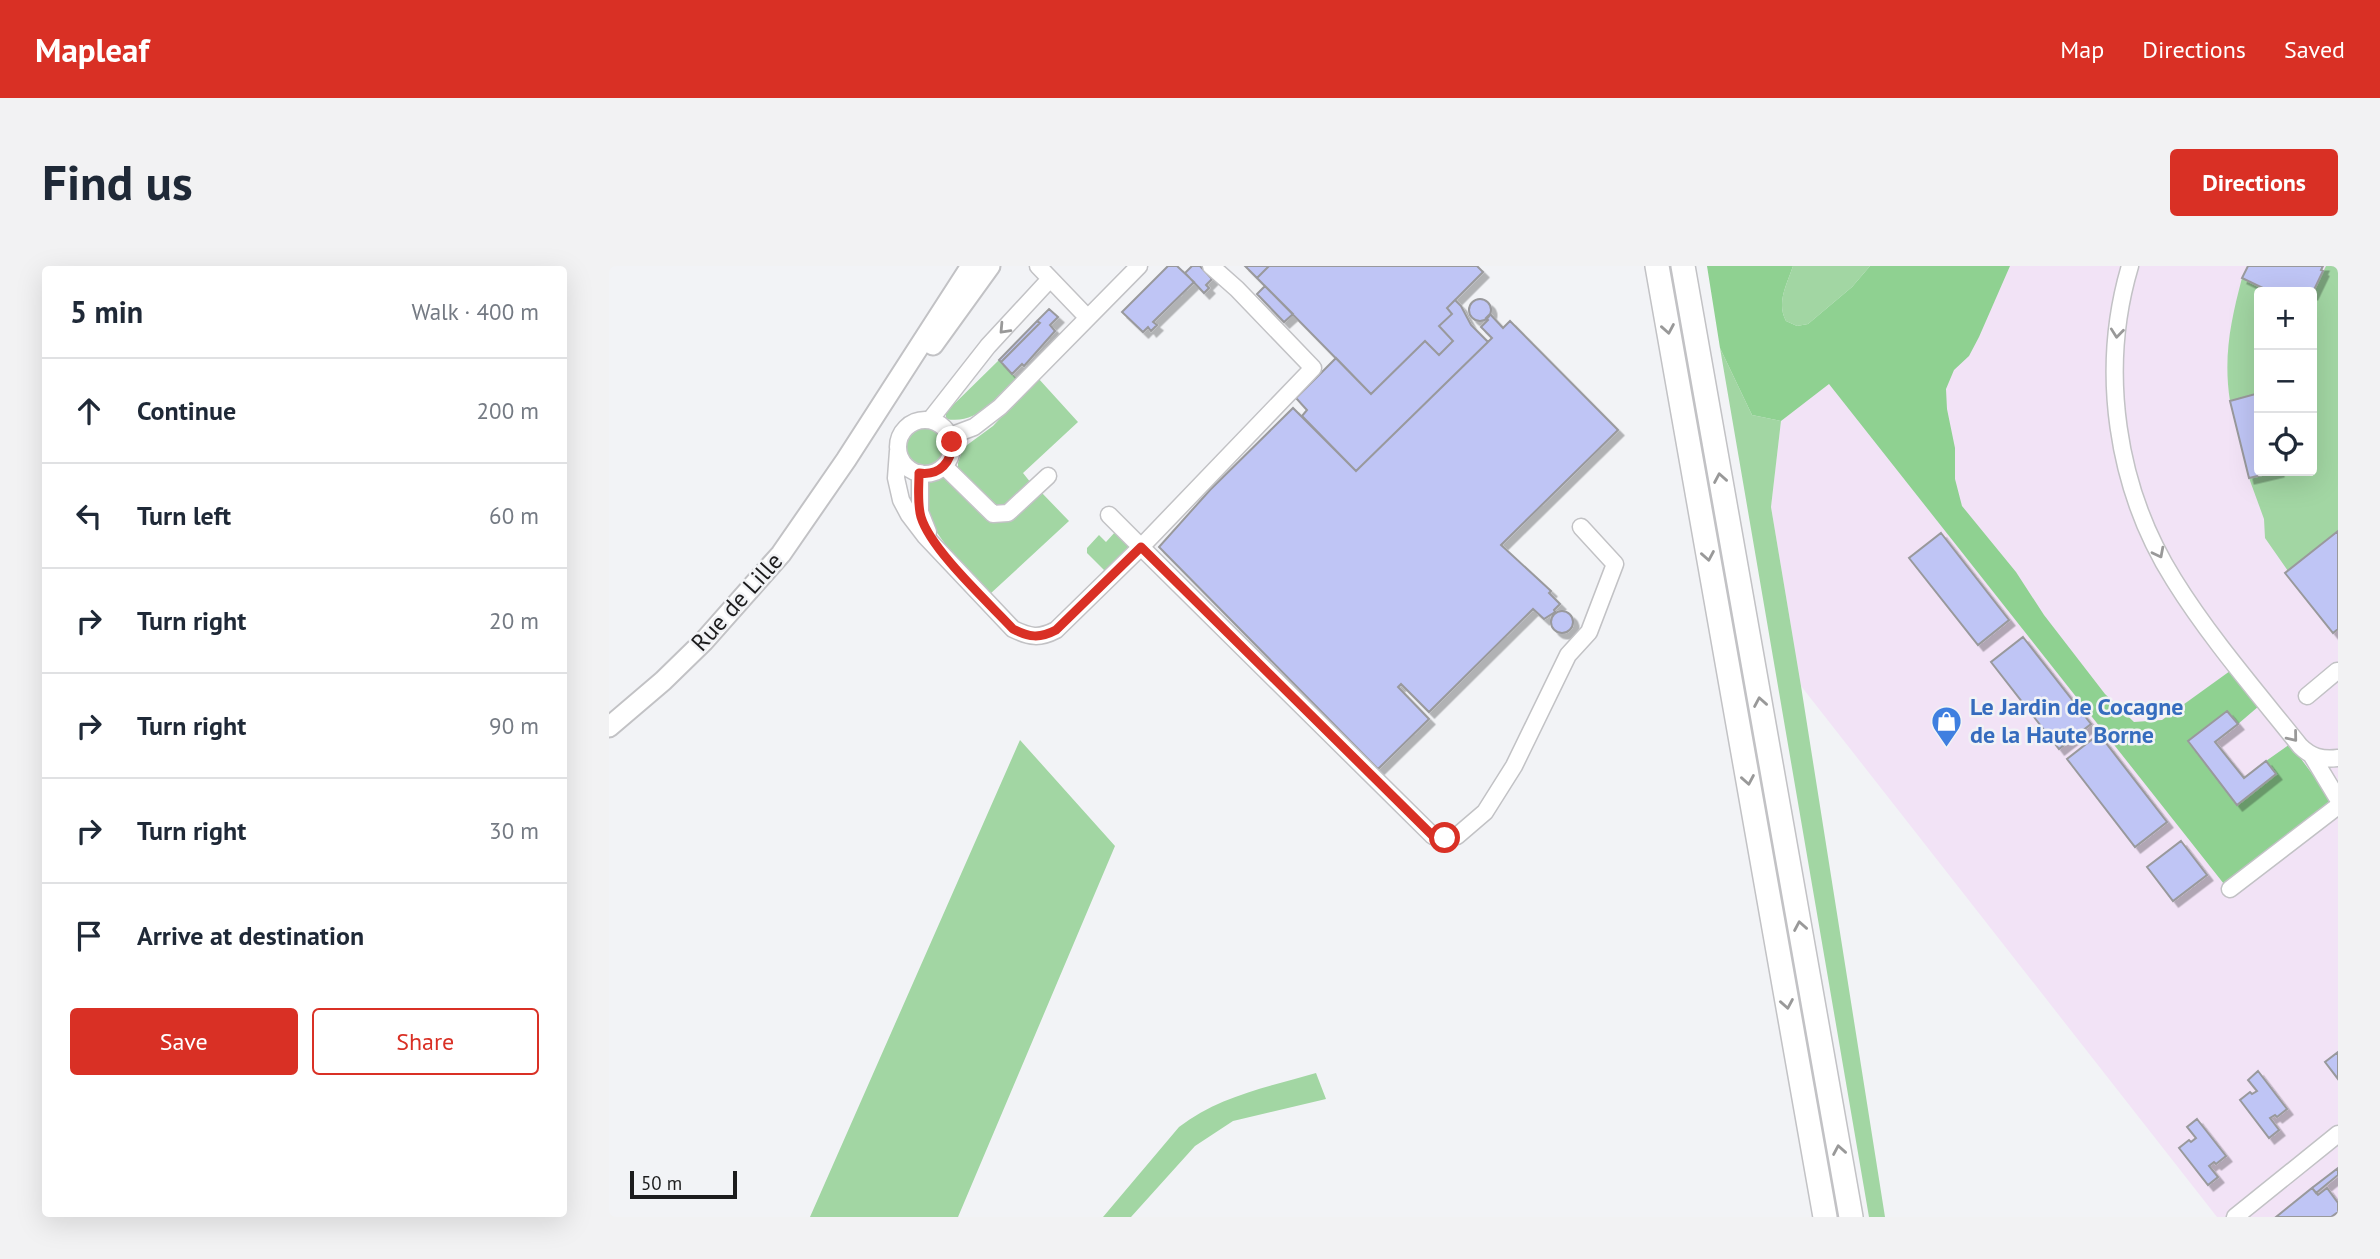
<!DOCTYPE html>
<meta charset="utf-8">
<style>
:root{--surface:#fff;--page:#f2f2f3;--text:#1f2937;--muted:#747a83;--line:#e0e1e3;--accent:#d93025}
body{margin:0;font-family:"PT Sans",sans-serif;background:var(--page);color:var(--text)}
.controls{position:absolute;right:21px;top:21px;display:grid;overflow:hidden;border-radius:7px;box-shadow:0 7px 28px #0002}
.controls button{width:63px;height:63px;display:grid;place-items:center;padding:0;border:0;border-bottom:2px solid var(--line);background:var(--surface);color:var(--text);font:35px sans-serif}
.scale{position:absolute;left:21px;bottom:18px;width:107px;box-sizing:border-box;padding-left:7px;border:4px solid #1c1c1d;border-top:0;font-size:19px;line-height:24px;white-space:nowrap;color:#1c1c1d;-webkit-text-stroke:5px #f2f3f6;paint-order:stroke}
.stop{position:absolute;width:21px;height:21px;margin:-16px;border:5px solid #d93025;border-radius:50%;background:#fff}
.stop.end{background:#d93025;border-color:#fff;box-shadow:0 2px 7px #0008}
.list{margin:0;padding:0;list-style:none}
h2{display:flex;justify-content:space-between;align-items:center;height:91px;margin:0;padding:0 28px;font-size:30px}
h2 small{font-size:23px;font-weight:400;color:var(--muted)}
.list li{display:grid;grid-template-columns:46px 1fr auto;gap:21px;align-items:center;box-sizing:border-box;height:105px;padding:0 28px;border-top:2px solid var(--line)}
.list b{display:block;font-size:26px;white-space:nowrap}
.list em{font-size:23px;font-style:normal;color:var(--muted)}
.actions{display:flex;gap:14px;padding:21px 28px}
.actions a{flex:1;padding:16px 0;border:2px solid var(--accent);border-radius:7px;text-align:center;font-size:24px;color:var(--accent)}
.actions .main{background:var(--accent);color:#fff}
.icon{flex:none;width:38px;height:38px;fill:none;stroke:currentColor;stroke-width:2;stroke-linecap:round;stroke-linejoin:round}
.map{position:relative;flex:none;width:1729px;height:951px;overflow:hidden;border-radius:7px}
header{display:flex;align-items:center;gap:42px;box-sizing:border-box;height:98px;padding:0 35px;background:var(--accent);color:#fff}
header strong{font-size:33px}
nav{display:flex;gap:38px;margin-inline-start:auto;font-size:24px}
.intro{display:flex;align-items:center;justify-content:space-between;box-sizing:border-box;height:168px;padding:0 42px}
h1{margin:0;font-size:49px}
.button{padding:18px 32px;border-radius:7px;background:var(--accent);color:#fff;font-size:24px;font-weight:700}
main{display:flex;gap:42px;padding:0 42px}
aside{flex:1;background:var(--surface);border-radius:7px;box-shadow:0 7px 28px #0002}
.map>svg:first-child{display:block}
.commercial{fill:#f2e3f6;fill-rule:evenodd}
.green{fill:#a2d6a3}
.forest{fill:#8fd191}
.building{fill:#bfc5f5;stroke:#99999c;stroke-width:2;filter:url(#shadow)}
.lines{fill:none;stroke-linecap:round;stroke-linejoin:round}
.minor-casing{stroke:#c2c2c5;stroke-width:19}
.major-casing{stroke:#c2c2c5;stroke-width:23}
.highway-casing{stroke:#c2c2c5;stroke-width:26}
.minor{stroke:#fff;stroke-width:16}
.major{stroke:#fff;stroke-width:19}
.highway{stroke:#fff;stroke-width:23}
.oneway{stroke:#999}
.route{stroke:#d93025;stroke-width:9}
.labels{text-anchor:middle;stroke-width:5;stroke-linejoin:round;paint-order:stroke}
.street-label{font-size:24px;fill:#1c1c1d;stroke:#f2f3f6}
.shop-label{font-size:24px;font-weight:bold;fill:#366cbe;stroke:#f2f3f6;text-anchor:start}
</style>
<header>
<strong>Mapleaf</strong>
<nav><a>Map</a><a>Directions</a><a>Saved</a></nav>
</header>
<div class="intro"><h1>Find us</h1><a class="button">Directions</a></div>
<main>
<aside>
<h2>5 min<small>Walk · 400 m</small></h2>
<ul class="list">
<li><svg class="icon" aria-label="ahead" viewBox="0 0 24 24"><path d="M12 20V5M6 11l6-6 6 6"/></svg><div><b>Continue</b></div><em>200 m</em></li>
<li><svg class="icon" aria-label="left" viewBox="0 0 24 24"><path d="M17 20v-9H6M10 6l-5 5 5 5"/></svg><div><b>Turn left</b></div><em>60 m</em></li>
<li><svg class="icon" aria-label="right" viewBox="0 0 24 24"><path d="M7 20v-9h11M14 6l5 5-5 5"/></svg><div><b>Turn right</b></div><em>20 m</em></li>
<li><svg class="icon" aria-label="right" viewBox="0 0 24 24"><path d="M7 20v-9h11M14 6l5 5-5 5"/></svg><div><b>Turn right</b></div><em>90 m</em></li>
<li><svg class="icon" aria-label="right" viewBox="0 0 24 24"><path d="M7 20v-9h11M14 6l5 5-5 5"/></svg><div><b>Turn right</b></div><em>30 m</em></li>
<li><svg class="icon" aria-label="arrive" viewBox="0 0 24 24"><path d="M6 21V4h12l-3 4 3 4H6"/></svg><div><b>Arrive at destination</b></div></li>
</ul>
<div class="actions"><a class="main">Save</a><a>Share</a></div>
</aside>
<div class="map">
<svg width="1729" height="951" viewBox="0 0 1729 951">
<defs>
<filter id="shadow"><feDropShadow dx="5.5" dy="5.5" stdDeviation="0" flood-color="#0004"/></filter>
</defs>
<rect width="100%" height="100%" fill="#f2f3f6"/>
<path class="commercial" d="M 1360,0 L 1729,0 L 1729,951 L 1608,951 L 1192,420 L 1162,241 L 1172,155 ZM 1650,26 L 1703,26 L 1703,205 L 1650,205 Z"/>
<path class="green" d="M 1184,0 L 1261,0 L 1243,21 L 1199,58 L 1188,60 L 1177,55 C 1167,37 1178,18 1184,0 Z
M 1717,0 L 1729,0 L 1729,265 L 1679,305 L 1656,272 L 1655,253 L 1640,212 L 1670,205 L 1703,205 L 1703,28 Z
M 1633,12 L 1662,26 L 1650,26 L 1650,127 L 1621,135 C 1614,90 1622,54 1633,12 Z
M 1111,82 L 1143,149 L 1172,155 L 1162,241 L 1192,420 L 1276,951 L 1260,951 Z
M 390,94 L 407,112 C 386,132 369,159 337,153 L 337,146 Z
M 429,112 L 469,156 L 414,207 L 422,217 L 391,244 L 349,204 L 349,197 L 354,182 L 384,160 Z
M297 181a19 19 0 1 1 38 0a19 19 0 1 1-38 0Z
M 335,211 L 387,256 L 402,254 L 432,226 L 460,255 L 381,328 C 362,306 302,252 316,221 C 319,215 329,213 335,211 Z
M 507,265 L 520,278 L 520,282 L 496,305 L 478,287 L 478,282 L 490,269 L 497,276 Z
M 411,474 L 506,580 L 349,951 L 201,951 Z
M 707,807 L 717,833 L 624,855 L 586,880 L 522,951 L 494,951 L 570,861 C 610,830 659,821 707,807 Z"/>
<path class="forest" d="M 1098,0 L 1184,0 C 1178,18 1167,37 1177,55 L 1188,60 L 1199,58 L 1243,21 L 1261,0 L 1401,0 L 1370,71 L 1360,90 L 1345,104 L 1337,123 L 1338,143 L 1346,182 L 1346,213 L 1353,240 L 1407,306 L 1435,349 L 1496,428 L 1525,456 L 1553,454 L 1621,405 L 1650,440 L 1629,458 L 1618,445 L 1579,476 L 1628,538 L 1667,508 L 1657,495 L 1681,478 L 1724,536 L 1615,618 L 1220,118 L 1172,155 L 1143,149 L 1111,82 Z"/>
<path class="building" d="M 559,0 L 568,0 L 585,16 L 544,56 L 548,59 L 542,65 L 539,61 L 534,66 L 513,46 Z
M 583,0 L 591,0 L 603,13 L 597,19 L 600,22 L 595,27 L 576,7 Z
M 636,0 L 660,0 L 648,12 Z
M 660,0 L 868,0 L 874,6 L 838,42 L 843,48 L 830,60 L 844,75 L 830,89 L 816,75 L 762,128 L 648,12 Z
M 1639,0 L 1714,0 L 1712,4 L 1714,5 L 1703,28 L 1662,26 L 1633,12 Z
M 656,20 L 684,48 L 675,56 L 648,28 Z
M860 44a11 11 0 1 1 22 0a11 11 0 1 1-22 0Z
M 846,34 L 852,40 L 862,59 L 879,76 L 747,205 L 693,150 L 698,144 L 687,132 L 727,92 L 762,128 L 816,75 L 830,89 L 844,75 L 830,60 L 843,48 L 838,42 Z
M 440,43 L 449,51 L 441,59 L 446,65 L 415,100 L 413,98 L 403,108 L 392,96 L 431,57 L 428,55 Z
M 881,48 L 894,62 L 901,55 L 1009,164 L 892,279 L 942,325 L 940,327 L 951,338 L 945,344 L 946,346 L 935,353 L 924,343 L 820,446 L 792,418 L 789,421 L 820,453 L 769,503 L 550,281 L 601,224 L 684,142 L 747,205 L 883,72 L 872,61 L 879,54 L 877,52 Z
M 428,55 L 431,57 L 392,96 L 390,94 Z
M 1650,127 L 1650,205 L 1670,205 L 1640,212 L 1621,135 Z
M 1729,265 L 1729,363 L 1724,367 L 1676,307 Z
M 1332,267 L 1400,354 L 1369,379 L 1300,292 Z
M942 356a11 11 0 1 1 22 0a11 11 0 1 1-22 0Z
M 1414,371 L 1482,458 L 1450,483 L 1382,396 Z
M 1618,445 L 1629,458 L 1606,476 L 1635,512 L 1657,495 L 1667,508 L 1628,539 L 1579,475 Z
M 1490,468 L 1558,556 L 1526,581 L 1458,493 Z
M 1572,575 L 1598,609 L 1564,635 L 1538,601 Z
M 1729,786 L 1729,813 L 1716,796 Z
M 1649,805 L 1678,843 L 1668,851 L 1666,849 L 1661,852 L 1670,864 L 1660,872 L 1631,834 L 1641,826 L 1643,828 L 1648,825 L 1639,814 Z
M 1588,853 L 1617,890 L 1607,898 L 1605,896 L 1600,900 L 1609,911 L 1599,919 L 1570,882 L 1580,874 L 1582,876 L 1587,872 L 1578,861 Z
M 1729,902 L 1729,909 L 1707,927 L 1703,922 Z
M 1703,922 L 1709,929 L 1718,922 L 1729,937 L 1729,946 L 1722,951 L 1667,951 Z"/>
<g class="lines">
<defs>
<path id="minor" d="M 429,0 L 478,51
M 1521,0 C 1490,104 1507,222 1565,314 C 1601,372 1648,426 1691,480 C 1702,491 1713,494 1729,492
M289 181a27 27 0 1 1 54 0a27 27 0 1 1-54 0Z
M 321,154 L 379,80 L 441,13
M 341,170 L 365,161 L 391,141 L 530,0
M 289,185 L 287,212 L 292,234 L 300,249 L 316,270 L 404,363 C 421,371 430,373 447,364 L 532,281 L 824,570 L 848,570 L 876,546 L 905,500 L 959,389 L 980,366 L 1006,298 L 972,261
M 335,200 L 384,248 L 399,247 L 439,210
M 311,207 L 311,246 L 319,266
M 500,249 L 532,281 L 704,102 L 628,23 L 602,0
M 1698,430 L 1728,405
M 1703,490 L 1729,533
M 1621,623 L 1729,540
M 1626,951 L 1729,868"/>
<path id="major" d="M 324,79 L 381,0
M 0,461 L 54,415 L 95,375 L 172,288 L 237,194 L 362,0"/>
<path id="highway" d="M 1048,0 L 1216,951
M 1074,0 L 1242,951"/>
</defs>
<use href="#minor" class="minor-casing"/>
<use href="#major" class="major-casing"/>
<use href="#highway" class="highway-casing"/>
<use href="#minor" class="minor"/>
<use href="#major" class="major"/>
<use href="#highway" class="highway"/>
</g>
<defs><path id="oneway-chevron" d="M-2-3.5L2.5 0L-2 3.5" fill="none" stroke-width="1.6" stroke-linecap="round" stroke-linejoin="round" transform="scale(1.75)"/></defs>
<g class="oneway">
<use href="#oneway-chevron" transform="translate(395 63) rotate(133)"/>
<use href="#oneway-chevron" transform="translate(1059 63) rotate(80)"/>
<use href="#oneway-chevron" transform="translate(1508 67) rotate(96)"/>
<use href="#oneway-chevron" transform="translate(1111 212) rotate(-100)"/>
<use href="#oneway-chevron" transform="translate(1550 287) rotate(63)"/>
<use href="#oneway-chevron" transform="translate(1099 290) rotate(80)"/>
<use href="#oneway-chevron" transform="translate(1151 436) rotate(-100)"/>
<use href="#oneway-chevron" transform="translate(1684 471) rotate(51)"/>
<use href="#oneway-chevron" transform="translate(1139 514) rotate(80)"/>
<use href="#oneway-chevron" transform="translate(1191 660) rotate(-100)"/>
<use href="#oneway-chevron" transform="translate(1178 738) rotate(80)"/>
<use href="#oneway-chevron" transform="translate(1230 884) rotate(-100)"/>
</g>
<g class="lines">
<path class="route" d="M 343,176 C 343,196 331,210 310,207 C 310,222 308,237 312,251 C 322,284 379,336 404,363 C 420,371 430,373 447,364 L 532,281 L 824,570 L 836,572"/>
</g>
<defs>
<symbol id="shop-pin" viewBox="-11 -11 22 30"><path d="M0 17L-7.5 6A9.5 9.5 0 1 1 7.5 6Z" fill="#3f7fe0" stroke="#f2f3f6"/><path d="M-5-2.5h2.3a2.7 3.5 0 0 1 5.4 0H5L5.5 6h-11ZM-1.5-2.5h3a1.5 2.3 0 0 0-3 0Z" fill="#fff"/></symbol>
</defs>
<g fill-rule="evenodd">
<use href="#shop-pin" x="1320" y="438" width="35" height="47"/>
</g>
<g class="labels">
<g class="street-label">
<text transform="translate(128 336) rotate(-48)" y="8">Rue de Lille</text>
</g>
<g class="shop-label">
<text x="1361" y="449">Le Jardin de Cocagne<tspan x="1361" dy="28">de la Haute Borne</tspan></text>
</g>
</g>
</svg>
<div class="controls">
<button>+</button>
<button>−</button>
<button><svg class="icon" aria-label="locate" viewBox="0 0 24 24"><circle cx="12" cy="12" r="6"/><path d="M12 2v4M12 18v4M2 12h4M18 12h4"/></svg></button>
</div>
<div class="scale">50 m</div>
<div class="stop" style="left:836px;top:572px"></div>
<div class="stop end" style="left:343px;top:176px"></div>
</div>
</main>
